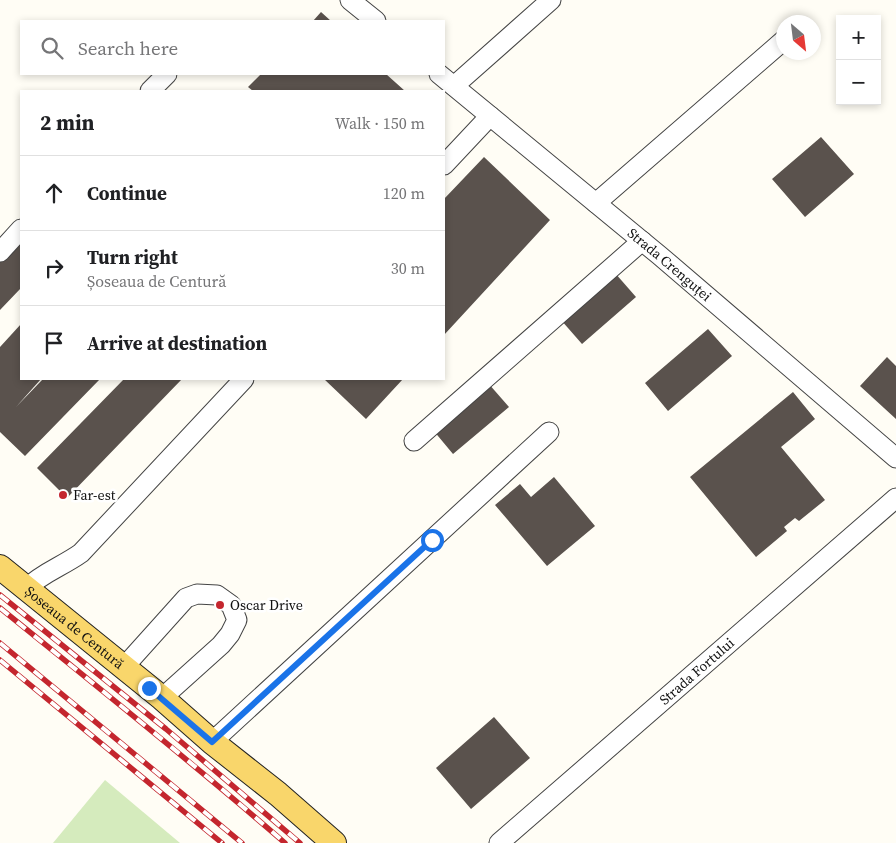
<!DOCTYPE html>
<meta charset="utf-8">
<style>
:root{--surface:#fff;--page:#f2f2f2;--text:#202124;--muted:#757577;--line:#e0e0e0}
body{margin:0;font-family:"Source Serif 4",serif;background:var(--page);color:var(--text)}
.controls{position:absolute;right:15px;top:15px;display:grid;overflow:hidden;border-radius:0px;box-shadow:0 2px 8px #0003}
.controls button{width:45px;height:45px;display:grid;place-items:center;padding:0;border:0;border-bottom:1px solid var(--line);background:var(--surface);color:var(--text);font:25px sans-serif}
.compass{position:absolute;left:776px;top:15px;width:45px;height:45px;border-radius:50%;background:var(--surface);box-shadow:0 2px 8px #0003;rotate:152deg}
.stop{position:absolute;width:15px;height:15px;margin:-11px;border:4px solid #1a73e8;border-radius:50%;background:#fff}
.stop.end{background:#1a73e8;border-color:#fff;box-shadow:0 1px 5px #0008}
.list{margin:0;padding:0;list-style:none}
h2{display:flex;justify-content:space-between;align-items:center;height:65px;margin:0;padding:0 20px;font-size:21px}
h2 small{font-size:16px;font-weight:400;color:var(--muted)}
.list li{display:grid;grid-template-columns:32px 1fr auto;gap:15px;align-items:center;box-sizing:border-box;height:75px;padding:0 20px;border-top:1px solid var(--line)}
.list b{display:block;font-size:19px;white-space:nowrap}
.list p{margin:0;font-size:16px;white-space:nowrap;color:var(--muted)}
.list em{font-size:16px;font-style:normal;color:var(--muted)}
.icon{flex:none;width:28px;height:28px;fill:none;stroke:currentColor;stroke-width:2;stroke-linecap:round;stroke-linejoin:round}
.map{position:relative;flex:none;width:896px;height:843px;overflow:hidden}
.search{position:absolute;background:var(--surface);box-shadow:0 2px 8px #0003;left:20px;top:20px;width:425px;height:55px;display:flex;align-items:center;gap:12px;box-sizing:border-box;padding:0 18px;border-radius:0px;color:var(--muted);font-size:19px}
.panel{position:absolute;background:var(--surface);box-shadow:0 2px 8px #0003;left:20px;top:90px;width:425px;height:290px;border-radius:0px}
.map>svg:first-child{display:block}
.green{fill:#d5ebbd}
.building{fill:#5a524d}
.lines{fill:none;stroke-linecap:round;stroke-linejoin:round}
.minor-casing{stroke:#444;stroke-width:21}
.major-casing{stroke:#222;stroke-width:26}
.minor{stroke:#fff;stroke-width:19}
.major{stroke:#f9d66b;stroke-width:24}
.rail-casing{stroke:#c4262e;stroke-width:5.5}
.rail{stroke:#fff;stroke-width:4;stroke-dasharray:11;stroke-linecap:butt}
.route{stroke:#1a73e8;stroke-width:6}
.poi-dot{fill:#c4262e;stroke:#fff;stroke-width:2}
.labels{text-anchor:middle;stroke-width:5;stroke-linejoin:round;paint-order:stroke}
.street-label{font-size:14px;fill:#111;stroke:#fff}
.poi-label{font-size:14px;fill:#111;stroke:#fff;text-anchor:start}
</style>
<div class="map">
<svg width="896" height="843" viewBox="0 0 896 843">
<rect width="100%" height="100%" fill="#fffdf5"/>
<path class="green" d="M 105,780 L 180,843 L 53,843 Z"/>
<path class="building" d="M 321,12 L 331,21 L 313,21 Z
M 261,74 L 386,74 L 405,91 L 253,91 L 248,87 Z
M 821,137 L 854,174 L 805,217 L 772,179 Z
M 484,157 L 550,220 L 444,335 L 444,199 Z
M 21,219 L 21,288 L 0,310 L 0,242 Z
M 615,273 L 636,297 L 582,344 L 561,320 Z
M 21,324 L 21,379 L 41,379 L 16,407 L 43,379 L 100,379 L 25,456 L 0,432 L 0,347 Z
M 708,329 L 732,356 L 668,411 L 645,383 Z
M 887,357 L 896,366 L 896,419 L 860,386 Z
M 124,379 L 182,379 L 67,498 L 37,468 Z
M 324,379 L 403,379 L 366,419 Z
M 488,383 L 509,407 L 453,454 L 433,430 Z
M 793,392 L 815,419 L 781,447 L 825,500 L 799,521 L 795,518 L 784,527 L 787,531 L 756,557 L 690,477 Z
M 554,477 L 595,526 L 547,566 L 495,505 L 520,484 L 531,497 Z
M 494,717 L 530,758 L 471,809 L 436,768 Z"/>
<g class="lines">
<defs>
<g id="minor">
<path d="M 350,0 L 376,21"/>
<path id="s1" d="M 439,74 L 659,255 L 896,458"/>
<path d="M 454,86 L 551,0"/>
<path d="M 150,91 L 167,74"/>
<path d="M 444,165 L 490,116"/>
<path d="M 596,203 L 784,40"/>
<path d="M 0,252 L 21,229"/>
<path d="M 414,441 L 642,241"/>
<path d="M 27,588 C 42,573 63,566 81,553 L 244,379"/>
<path d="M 124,667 L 186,598 L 197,594 L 217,595 L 231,605 L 237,620 L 230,634 L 221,645 L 162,698"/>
<path d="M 212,742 L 549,432"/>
<path id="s2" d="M 499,843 L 896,498"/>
</g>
<g id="major">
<path id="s3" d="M 0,567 L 162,698 L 212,742 L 278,794 L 334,843"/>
</g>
</defs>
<use href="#minor" class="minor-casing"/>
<use href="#major" class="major-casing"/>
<use href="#minor" class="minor"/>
<use href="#major" class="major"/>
<defs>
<path id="rail" d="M 0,595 L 166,729 L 300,843
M 0,608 C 95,685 192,762 285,843
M 0,643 L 242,843
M 0,660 L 222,843"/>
</defs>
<use href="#rail" class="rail-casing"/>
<use href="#rail" class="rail"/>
</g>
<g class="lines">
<path class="route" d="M 149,688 L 212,742 L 432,540"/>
</g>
<g class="poi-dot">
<circle cx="63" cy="495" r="5"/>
<circle cx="220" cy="605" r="5"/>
</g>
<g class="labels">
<g class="street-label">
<text dy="5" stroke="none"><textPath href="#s1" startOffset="299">Strada Crenguței</textPath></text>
<text dy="5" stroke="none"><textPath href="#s3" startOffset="96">Șoseaua de Centură</textPath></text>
<text dy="5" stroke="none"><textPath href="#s2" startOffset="262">Strada Fortului</textPath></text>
</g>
<g class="poi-label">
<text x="73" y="500">Far-est</text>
<text x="230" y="610">Oscar Drive</text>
</g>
</g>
</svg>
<div class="controls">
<button>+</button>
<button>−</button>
</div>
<svg class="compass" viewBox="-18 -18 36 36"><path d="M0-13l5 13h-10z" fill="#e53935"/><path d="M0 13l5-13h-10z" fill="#757577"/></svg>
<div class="stop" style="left:432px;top:540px"></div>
<div class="stop end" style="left:149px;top:688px"></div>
<div class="search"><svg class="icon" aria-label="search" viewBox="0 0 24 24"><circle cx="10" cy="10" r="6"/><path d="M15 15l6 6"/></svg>Search here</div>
<section class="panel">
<h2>2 min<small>Walk · 150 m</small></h2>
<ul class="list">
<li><svg class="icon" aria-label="ahead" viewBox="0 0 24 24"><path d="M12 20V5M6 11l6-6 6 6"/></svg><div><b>Continue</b></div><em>120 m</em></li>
<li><svg class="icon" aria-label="right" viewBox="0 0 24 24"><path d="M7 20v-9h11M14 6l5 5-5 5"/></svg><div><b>Turn right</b><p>Șoseaua de Centură</p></div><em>30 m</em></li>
<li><svg class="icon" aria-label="arrive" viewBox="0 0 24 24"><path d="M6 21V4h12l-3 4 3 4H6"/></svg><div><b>Arrive at destination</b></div></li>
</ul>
</section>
</div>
